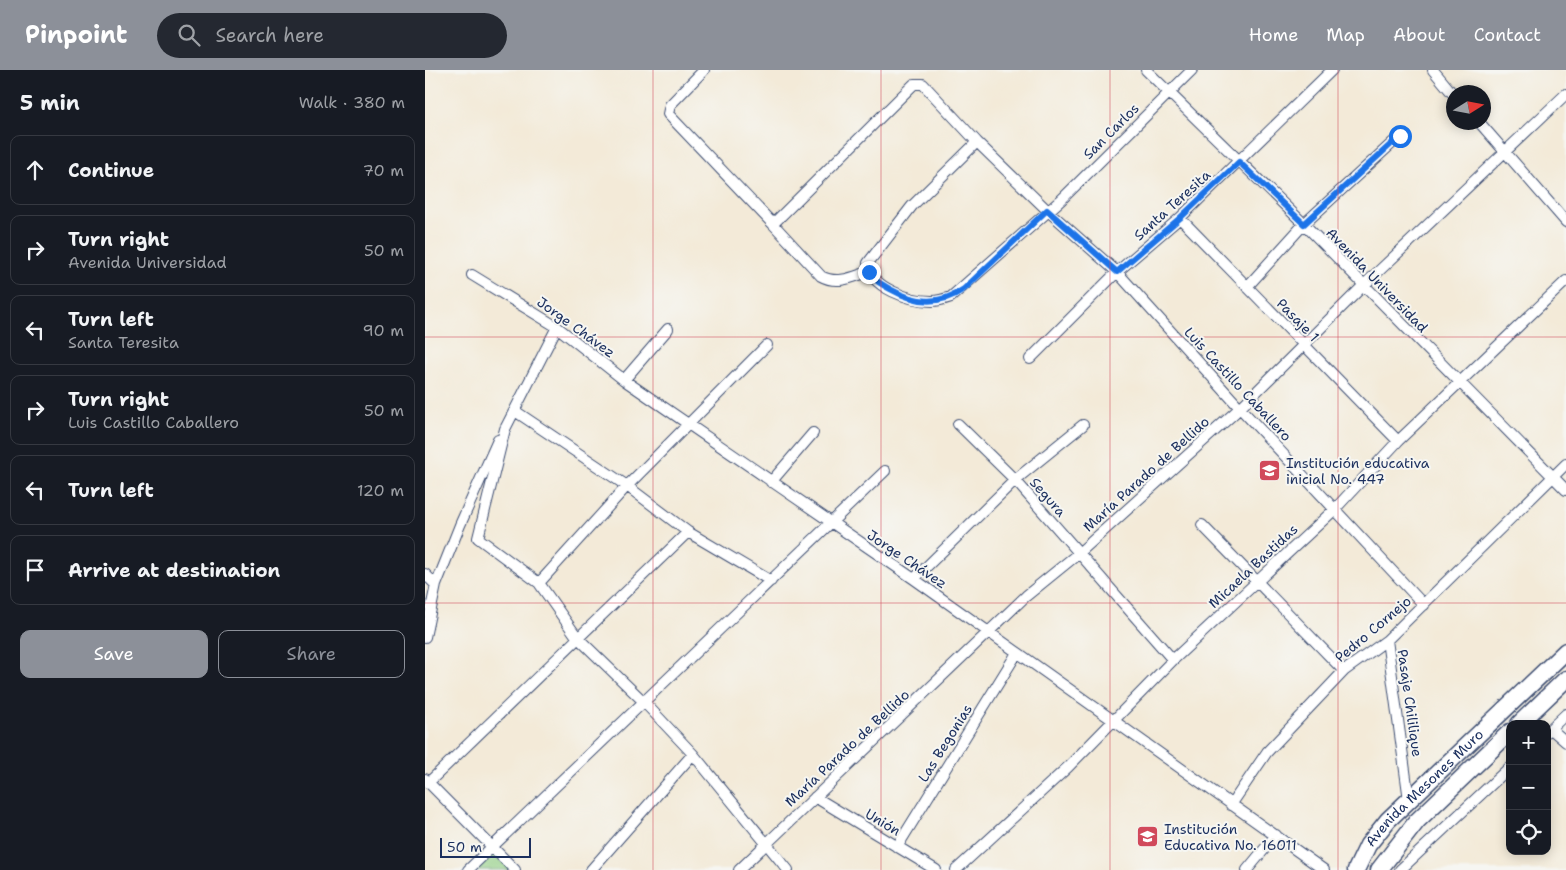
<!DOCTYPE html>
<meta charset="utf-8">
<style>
:root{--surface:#171b24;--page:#242831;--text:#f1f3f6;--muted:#9ea1a6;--line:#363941;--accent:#8c9099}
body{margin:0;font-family:"Shantell Sans",sans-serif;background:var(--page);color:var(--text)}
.controls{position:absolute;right:15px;bottom:15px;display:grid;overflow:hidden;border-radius:10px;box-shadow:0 2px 12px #0003}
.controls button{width:45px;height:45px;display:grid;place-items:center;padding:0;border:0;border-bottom:1px solid var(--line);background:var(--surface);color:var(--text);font:25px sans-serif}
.compass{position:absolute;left:1021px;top:15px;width:45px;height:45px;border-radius:50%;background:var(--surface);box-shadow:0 2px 12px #0003;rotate:79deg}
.scale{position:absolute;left:15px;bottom:12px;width:91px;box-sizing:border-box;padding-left:5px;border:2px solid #1b2f5e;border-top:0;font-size:14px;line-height:18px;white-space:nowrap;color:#1b2f5e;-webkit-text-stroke:4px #f6f6f2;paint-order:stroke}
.stop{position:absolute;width:15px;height:15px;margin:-11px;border:4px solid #1a73e8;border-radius:50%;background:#fff}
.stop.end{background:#1a73e8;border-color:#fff;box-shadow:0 1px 5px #0008}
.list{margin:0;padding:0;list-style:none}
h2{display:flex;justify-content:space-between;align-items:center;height:65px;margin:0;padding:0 20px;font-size:21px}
h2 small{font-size:16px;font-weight:400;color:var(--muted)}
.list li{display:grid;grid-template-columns:32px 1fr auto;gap:15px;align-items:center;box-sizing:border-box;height:70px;margin:0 10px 10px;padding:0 10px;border:1px solid var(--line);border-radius:10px}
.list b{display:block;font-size:19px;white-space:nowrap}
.list p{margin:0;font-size:16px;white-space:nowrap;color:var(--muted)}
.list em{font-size:16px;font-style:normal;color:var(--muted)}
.actions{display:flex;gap:10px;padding:15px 20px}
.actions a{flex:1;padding:11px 0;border:1px solid var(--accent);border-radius:10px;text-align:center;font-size:18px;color:var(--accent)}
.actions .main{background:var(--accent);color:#fff}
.icon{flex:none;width:28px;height:28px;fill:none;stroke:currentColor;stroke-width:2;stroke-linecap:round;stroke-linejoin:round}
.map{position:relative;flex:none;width:1141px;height:800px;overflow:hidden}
header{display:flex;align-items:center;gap:30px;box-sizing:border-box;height:70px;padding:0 25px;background:var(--accent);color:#fff}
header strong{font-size:24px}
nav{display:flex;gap:28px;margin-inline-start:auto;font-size:18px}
.search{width:350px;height:45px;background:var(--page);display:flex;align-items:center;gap:12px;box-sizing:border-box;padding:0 18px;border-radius:28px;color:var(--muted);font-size:19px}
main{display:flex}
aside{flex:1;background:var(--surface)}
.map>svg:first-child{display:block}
.green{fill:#91ce84;stroke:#567e71}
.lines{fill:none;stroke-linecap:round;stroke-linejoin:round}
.minor-casing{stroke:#3b4b70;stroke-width:12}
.trunk-casing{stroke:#3b4b70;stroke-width:19}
.minor{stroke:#fff;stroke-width:10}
.trunk{stroke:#fff;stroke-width:16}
.route{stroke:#1a73e8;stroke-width:6}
.grid{fill:none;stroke:#d1495b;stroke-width:1;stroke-opacity:0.55}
.labels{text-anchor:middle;stroke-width:4;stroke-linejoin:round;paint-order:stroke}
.street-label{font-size:14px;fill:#1b2f5e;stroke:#f6f6f2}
.poi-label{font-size:14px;fill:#1b2f5e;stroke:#f6f6f2;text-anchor:start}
</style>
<header>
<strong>Pinpoint</strong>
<div class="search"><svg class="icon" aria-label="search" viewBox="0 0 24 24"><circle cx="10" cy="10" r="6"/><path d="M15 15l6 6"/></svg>Search here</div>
<nav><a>Home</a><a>Map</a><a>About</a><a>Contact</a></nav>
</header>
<main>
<aside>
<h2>5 min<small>Walk · 380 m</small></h2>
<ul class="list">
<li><svg class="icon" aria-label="ahead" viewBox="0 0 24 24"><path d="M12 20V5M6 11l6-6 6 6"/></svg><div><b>Continue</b></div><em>70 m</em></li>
<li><svg class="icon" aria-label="right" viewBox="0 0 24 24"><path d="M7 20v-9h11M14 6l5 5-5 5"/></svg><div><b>Turn right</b><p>Avenida Universidad</p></div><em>50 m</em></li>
<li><svg class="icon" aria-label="left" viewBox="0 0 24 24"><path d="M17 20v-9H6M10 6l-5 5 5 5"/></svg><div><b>Turn left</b><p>Santa Teresita</p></div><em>90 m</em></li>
<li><svg class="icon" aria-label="right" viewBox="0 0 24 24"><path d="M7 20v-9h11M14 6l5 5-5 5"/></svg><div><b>Turn right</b><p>Luis Castillo Caballero</p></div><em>50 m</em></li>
<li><svg class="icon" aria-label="left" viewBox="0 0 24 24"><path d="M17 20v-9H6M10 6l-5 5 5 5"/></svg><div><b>Turn left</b></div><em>120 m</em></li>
<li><svg class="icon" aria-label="arrive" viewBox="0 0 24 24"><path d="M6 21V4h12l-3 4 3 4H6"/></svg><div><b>Arrive at destination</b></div></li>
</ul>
<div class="actions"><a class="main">Save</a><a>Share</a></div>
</aside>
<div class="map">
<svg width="1141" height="800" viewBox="0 0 1141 800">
<rect width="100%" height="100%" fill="#f6f6f2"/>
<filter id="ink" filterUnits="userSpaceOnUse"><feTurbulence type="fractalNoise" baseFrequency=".02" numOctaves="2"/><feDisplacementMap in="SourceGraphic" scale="10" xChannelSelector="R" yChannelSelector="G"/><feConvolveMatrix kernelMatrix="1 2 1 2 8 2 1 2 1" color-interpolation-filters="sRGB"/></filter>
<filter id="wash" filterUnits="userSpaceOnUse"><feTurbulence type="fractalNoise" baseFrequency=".0096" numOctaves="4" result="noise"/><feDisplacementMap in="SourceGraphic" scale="20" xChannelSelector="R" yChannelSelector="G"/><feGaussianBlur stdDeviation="1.12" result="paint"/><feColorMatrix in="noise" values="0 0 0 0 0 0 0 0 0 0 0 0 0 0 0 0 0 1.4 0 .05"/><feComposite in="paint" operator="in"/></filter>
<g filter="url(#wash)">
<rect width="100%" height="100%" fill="#f3ead8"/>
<path class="green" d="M 68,778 L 90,800 L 43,800 Z"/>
</g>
<g filter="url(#ink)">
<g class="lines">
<defs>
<path id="minor" d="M 279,0 L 245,35 L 243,44 L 348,154 L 489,14 L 498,14 L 552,72 L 622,140 L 692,202 L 815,338 L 999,535
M 721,0 L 879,154 L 1141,420
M 1008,0 L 1028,24
M 1054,52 L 1141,152
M 552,72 L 487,136 L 443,193 C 444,218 486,231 507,231 C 513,231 520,229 526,227 L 636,130 L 767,0
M 755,148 L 973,371
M 348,154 L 396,206 C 412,215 428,207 443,202
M 47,205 L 132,257 L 199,310 L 489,509 L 899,800
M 822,217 L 879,154 L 975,66
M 132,257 L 80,359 L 53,468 L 114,513 L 152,567 L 218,631 L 268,684 L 363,800
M 605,289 L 692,202 L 755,148 L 907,0
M 199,310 L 243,259
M 90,341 L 202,416 L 263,462 L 346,511
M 533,354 L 590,410 L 748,590
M 346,412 L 388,363
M 777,455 L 919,601
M 0,504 L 11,515
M 489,509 L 590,410 L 658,355
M 114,513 L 202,416 L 342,275
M 0,567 L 11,515 L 35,455 L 73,370
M 962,570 L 984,730
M 1126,659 L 1141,672
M 1122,662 L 1141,644
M 0,709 L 90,800
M 3,713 L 263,462
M 390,727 L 511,800
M 806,735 L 842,682 L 919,601 L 962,570 L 1141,394
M 472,777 L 592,583
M 43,800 L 460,401
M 166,800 L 268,684
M 314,800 L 601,526 L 654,483 L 815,338 L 938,216 L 1141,24
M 531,800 L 643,697 L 748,590 L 910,439 L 973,371 L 1141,211
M 822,800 L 851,765
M 975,800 L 1085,697"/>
<g id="trunk">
<path d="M 1094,654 L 1141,609"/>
<path id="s1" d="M 931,800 L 943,775 L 963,750 L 1141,581"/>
<path d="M 954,800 L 992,751 L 1085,662"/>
</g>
</defs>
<use href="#minor" class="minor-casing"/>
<use href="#trunk" class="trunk-casing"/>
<use href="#minor" class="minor"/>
<use href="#trunk" class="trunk"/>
</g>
</g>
<g class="lines" filter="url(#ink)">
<path class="route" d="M 444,202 C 449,210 456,214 465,219 C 490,233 514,236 539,219 L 622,140 L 692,202 L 755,148 L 814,92 L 879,154 L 975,66"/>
</g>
<path class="grid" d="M 228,0 L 228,800M 456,0 L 456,800M 685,0 L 685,800M 913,0 L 913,800M 0,267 L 1141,267M 0,533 L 1141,533"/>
<defs>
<symbol id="school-square" viewBox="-11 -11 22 22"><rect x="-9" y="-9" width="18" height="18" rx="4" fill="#d1495b" stroke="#f6f6f2"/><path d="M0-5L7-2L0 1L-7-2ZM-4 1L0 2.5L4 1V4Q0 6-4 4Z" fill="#fff"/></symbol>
</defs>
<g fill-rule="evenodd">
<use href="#school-square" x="832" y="388" width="25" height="25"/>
<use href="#school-square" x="710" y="754" width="25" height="25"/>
</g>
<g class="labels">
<g class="street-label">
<text transform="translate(686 61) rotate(-45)" y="5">San Carlos</text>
<text transform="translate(747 135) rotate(-42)" y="5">Santa Teresita</text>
<text transform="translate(952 210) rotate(46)" y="5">Avenida Universidad</text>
<text transform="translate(873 250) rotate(46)" y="5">Pasaje 1</text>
<text transform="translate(151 257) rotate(36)" y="5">Jorge Chávez</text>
<text transform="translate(813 314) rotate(47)" y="5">Luis Castillo Caballero</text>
<text transform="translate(721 404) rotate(-42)" y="5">María Parado de Bellido</text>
<text transform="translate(623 427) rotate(49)" y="5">Segura</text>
<text transform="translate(482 489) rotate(34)" y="5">Jorge Chávez</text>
<text transform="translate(828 496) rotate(-43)" y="5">Micaela Bastidas</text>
<text transform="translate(948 559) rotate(-40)" y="5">Pedro Cornejo</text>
<text transform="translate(985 633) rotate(82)" y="5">Pasaje Chililique</text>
<text transform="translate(520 673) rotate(-58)" y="5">Las Begonias</text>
<text transform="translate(422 678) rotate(-43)" y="5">María Parado de Bellido</text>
<text dy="5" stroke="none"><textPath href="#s1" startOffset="108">Avenida Mesones Muro</textPath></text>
<text transform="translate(458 752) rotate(31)" y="5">Unión</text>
</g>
<g class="poi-label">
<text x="861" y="398">Institución educativa<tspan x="861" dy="16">inicial No. 447</tspan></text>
<text x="739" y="764">Institución<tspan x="739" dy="16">Educativa No. 16011</tspan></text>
</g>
</g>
</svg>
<div class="controls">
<button>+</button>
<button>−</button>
<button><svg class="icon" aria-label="locate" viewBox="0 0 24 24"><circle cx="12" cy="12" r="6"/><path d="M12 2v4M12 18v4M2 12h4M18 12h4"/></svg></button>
</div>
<svg class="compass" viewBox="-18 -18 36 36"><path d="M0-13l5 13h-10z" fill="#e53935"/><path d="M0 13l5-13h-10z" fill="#9ea1a6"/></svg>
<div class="scale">50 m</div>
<div class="stop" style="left:975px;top:66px"></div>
<div class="stop end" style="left:444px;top:202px"></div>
</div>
</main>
